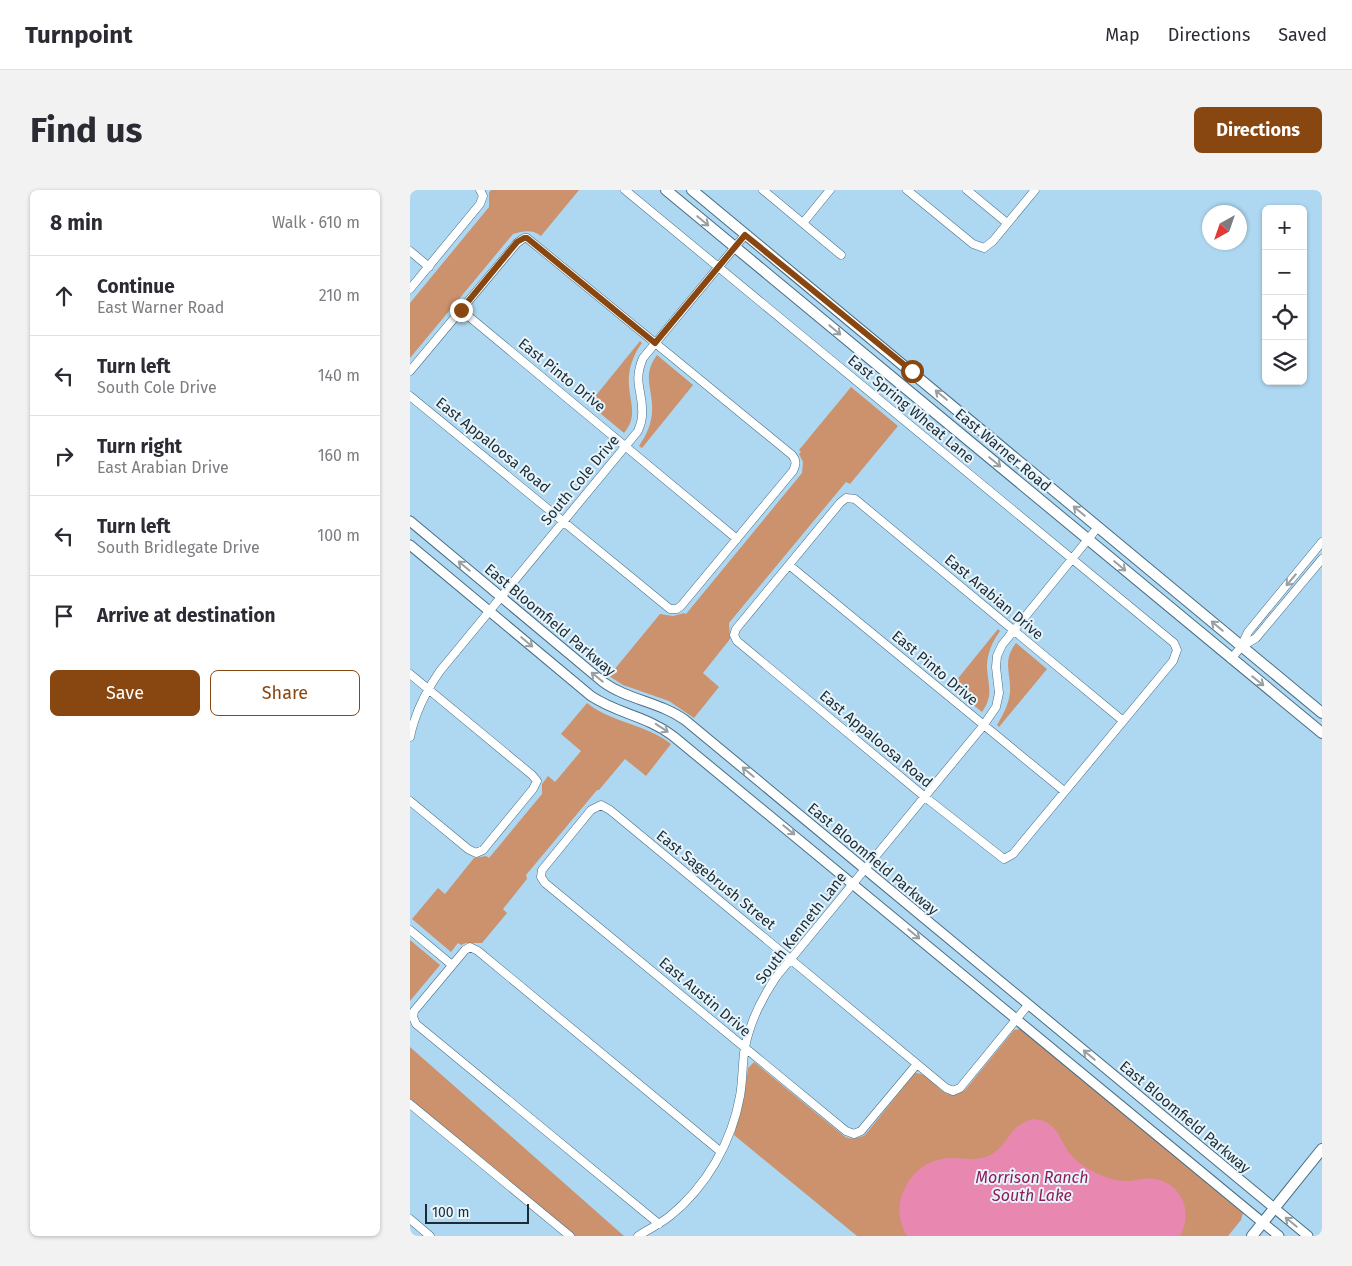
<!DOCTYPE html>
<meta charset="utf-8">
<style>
:root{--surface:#fff;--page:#f2f2f3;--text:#2b2b33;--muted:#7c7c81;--line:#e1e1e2;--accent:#884711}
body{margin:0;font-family:"Fira Sans",sans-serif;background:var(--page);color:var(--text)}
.controls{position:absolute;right:15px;top:15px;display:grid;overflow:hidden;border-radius:8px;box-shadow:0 1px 4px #0004}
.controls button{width:45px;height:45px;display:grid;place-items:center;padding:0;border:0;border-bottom:1px solid var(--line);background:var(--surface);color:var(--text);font:25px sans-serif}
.compass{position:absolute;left:792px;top:15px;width:45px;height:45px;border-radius:50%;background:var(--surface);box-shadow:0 1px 4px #0004;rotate:220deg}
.scale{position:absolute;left:15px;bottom:12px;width:104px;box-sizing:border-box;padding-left:5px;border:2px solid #1b2c35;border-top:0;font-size:14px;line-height:18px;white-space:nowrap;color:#1b2c35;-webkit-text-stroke:4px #e8f4fc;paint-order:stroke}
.stop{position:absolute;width:15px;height:15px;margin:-11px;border:4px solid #884711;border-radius:50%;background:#fff}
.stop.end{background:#884711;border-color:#fff;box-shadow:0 1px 5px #0008}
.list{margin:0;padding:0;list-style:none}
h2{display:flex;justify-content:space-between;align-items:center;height:65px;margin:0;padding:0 20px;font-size:21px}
h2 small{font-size:16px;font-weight:400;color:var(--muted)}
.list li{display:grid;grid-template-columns:32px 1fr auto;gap:15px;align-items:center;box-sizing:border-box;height:80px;padding:0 20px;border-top:1px solid var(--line)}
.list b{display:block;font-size:19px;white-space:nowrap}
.list p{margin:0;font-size:16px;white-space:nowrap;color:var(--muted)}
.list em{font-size:16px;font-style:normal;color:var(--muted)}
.actions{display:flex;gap:10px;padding:15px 20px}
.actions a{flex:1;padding:11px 0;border:1px solid var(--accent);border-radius:8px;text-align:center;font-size:18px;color:var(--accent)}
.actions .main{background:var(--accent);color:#fff}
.icon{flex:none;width:28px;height:28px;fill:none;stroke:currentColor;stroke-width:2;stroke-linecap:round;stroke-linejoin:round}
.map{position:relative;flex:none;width:912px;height:1046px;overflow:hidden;border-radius:8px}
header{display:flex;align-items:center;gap:30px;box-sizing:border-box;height:70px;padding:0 25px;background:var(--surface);border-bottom:1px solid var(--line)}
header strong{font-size:24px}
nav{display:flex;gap:28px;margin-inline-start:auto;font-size:18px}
.intro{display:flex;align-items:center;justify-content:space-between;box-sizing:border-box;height:120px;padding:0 30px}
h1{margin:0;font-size:35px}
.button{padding:12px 22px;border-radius:8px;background:var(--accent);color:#fff;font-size:18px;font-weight:700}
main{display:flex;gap:30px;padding:0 30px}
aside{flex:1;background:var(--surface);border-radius:8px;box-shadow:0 1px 4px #0004}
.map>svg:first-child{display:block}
.green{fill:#cb926d}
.water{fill:#e888b0}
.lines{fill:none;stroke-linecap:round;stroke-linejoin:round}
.minor-casing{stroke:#476e85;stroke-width:9}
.tertiary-casing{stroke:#476e85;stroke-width:11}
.secondary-casing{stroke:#476e85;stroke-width:12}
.minor{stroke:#fff;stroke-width:8}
.tertiary{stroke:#fff;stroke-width:9}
.secondary{stroke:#fff;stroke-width:10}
.oneway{stroke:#98a0a4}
.route{stroke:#884711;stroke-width:6}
.labels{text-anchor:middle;stroke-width:4;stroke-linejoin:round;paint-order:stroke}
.street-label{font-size:15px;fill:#1b2c35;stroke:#e8f4fc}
.water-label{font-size:16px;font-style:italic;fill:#8d1c57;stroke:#e8f4fc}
</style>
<header>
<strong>Turnpoint</strong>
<nav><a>Map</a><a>Directions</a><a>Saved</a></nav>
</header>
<div class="intro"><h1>Find us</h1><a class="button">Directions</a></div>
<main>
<aside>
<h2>8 min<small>Walk · 610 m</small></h2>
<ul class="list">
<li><svg class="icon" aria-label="ahead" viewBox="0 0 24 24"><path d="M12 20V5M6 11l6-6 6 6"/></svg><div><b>Continue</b><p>East Warner Road</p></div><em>210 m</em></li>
<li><svg class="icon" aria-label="left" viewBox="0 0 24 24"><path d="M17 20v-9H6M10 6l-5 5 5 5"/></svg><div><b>Turn left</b><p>South Cole Drive</p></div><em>140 m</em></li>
<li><svg class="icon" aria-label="right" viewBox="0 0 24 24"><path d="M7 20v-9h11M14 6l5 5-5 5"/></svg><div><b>Turn right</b><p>East Arabian Drive</p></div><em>160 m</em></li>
<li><svg class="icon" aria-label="left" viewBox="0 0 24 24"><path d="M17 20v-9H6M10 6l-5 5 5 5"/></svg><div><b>Turn left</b><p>South Bridlegate Drive</p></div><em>100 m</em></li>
<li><svg class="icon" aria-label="arrive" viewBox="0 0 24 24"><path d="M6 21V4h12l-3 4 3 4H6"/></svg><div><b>Arrive at destination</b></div></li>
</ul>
<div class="actions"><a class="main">Save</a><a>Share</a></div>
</aside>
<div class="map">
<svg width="912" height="1046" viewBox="0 0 912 1046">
<rect width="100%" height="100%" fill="#aed8f1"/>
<path class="green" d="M 81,0 L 169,0 L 131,46 C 122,39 113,41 103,44 L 0,168 L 0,113 L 79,17 L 79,3 Z
M 230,151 L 232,153 C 225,162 220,174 219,186 C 217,207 230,225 214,243 L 179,214 Z
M 247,165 L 283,195 L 232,258 L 229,256 C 238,243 243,230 242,215 C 241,195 233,184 247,165 Z
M 441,197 L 488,236 L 440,294 L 436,292 L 319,433 L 320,449 L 293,483 L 309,497 L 284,528 L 259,511 L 213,495 L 199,486 L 250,424 L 263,426 L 274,423 L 276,424 L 392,283 L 393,272 L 389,264 L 391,262 L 389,260 Z
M 588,439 L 590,441 C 582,452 577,464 577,477 C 578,496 584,505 572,522 L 541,497 Z
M 606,453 L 637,479 L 589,537 L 587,535 C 593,525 599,514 600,502 C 601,483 592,471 606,453 Z
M 177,513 C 202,533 236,534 261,554 L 236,586 L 215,569 L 189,600 L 187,600 L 116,685 L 117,689 L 93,719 L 97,723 L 72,753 L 56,753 L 51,755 L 48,753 L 41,762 L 2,729 L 28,698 L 35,704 L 64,668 L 76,666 L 79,668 L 132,604 L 132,594 L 138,586 L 145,592 L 171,561 L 151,544 Z
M 0,750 L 30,775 L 0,811 Z
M 611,839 L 830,1019 L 833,1023 L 831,1030 L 818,1046 L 447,1046 L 324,945 L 334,908 L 338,878 L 344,872 L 434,946 C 441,950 447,949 455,945 L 505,883 C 526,883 529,916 555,900 L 604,840 Z
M 0,857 L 214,1046 L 161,1046 L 0,914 Z"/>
<path class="water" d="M 624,929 C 650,932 648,951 663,967 C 668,973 675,977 682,981 C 696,988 709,993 726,990 C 732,989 739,988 745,989 C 773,994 783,1023 770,1046 L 497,1046 C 489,1033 487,1016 493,1002 C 502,981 520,967 544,968 C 555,968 567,971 578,966 C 599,957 598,934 624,929 Z"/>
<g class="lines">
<defs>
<path id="minor" d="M 215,0 L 764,453 L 767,460 L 763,471 L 603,664 L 594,669 L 515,607 L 327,451 L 324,445 L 326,439 L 430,313 L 436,308 L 445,309 L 712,530
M 353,0 L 431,65
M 497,0 L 563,54 L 574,58 L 583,51 L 625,0
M 557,0 L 597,33
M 393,33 L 420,0
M 0,61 L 19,77
M 0,99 L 70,14 L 73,6 L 70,0
M 51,120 L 327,349
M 0,181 L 107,53 L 114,48 L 117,48 L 382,265 C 387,271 386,274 383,281 L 271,416 L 267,419 L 260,419 L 0,206
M 379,375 L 654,601
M 831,457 L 846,448 L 912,369
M 821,469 L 831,457 L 838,442 L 912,352
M 0,484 L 122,585 L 127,591 L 123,599 L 73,660 L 66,663 L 58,659 L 0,611
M 0,547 C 5,523 16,501 30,481 L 228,241 C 230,236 232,231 232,226 C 234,201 222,194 233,168 L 335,45
M 0,740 L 42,775
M 507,874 L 451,941 L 444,944 L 436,941 L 135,693 L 131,687 L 132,680 L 181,620 L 191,615 L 200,620 L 536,898 L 543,901 L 550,898 L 618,815
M 0,914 L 160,1046
M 0,1029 L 20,1046
M 249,1034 L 6,834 L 3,827 L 4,821 L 55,760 L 60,757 L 68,761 L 311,962
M 228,1046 C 239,1039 250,1034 260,1026 C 296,997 322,952 330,906 C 333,890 332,873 335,857 C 340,832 352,808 366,787 L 573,536 L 586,517 L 589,503 L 586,477 L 587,466 L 592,455 L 688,337"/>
<path id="tertiary" d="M 0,331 L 193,492 C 218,510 250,512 275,530 L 898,1046
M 0,355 L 181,506 C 208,524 237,526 263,546 L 869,1046"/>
<path id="secondary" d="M 256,0 L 912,543
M 282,0 L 912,523
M 842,1046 L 912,959"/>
</defs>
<use href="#minor" class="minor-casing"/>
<use href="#tertiary" class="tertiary-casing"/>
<use href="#secondary" class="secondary-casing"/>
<use href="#minor" class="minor"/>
<use href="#tertiary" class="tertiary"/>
<use href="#secondary" class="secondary"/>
</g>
<defs><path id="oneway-shaft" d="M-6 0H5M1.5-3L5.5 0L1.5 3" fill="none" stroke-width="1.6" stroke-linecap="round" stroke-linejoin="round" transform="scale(1.25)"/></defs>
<g class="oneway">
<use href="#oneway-shaft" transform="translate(293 31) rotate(40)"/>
<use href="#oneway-shaft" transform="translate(425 140) rotate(40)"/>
<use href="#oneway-shaft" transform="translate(531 205) rotate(-140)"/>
<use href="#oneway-shaft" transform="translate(585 272) rotate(40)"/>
<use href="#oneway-shaft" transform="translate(669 321) rotate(-140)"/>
<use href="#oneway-shaft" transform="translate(54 376) rotate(-140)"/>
<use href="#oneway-shaft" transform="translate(710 376) rotate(40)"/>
<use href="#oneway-shaft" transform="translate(881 390) rotate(130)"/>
<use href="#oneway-shaft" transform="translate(807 436) rotate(-140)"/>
<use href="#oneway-shaft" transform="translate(117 452) rotate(40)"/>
<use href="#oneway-shaft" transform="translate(187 487) rotate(-141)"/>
<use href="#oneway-shaft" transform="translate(848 491) rotate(39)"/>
<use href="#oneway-shaft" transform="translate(252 538) rotate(33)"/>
<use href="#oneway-shaft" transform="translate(338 582) rotate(-140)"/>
<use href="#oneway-shaft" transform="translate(379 640) rotate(39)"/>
<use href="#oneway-shaft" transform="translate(504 744) rotate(40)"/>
<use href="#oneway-shaft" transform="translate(679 865) rotate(-140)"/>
<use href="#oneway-shaft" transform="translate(881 1032) rotate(-141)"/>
</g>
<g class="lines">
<path class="route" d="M 51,120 L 107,52 L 114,48 L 117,48 L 245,153 L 335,45 L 502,181"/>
</g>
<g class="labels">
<g class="street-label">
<text transform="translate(152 185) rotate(39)" y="5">East Pinto Drive</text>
<text transform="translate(501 219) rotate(40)" y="5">East Spring Wheat Lane</text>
<text transform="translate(83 255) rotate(39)" y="5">East Appaloosa Road</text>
<text transform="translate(593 260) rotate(40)" y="5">East Warner Road</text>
<text transform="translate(170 290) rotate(-50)" y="5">South Cole Drive</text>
<text transform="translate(584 407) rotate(40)" y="5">East Arabian Drive</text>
<text transform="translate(140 430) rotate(40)" y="5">East Bloomfield Parkway</text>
<text transform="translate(525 478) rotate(40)" y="5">East Pinto Drive</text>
<text transform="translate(466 549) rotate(40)" y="5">East Appaloosa Road</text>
<text transform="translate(463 669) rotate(40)" y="5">East Bloomfield Parkway</text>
<text transform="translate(306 690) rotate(39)" y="5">East Sagebrush Street</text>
<text transform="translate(391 738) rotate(-52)" y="5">South Kenneth Lane</text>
<text transform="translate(295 807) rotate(40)" y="5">East Austin Drive</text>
<text transform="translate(775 927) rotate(40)" y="5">East Bloomfield Parkway</text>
</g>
<g class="water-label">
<text x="622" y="993">Morrison Ranch<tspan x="622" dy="18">South Lake</tspan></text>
</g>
</g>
</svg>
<div class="controls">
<button>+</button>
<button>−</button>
<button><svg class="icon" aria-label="locate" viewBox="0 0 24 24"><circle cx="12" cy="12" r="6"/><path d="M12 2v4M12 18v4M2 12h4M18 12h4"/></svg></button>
<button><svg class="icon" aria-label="layers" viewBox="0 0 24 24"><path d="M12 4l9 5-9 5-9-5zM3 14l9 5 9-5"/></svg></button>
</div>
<svg class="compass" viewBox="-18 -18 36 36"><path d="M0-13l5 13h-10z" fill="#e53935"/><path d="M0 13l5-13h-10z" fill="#7c7c81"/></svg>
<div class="scale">100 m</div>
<div class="stop" style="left:502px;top:181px"></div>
<div class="stop end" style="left:51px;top:120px"></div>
</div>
</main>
